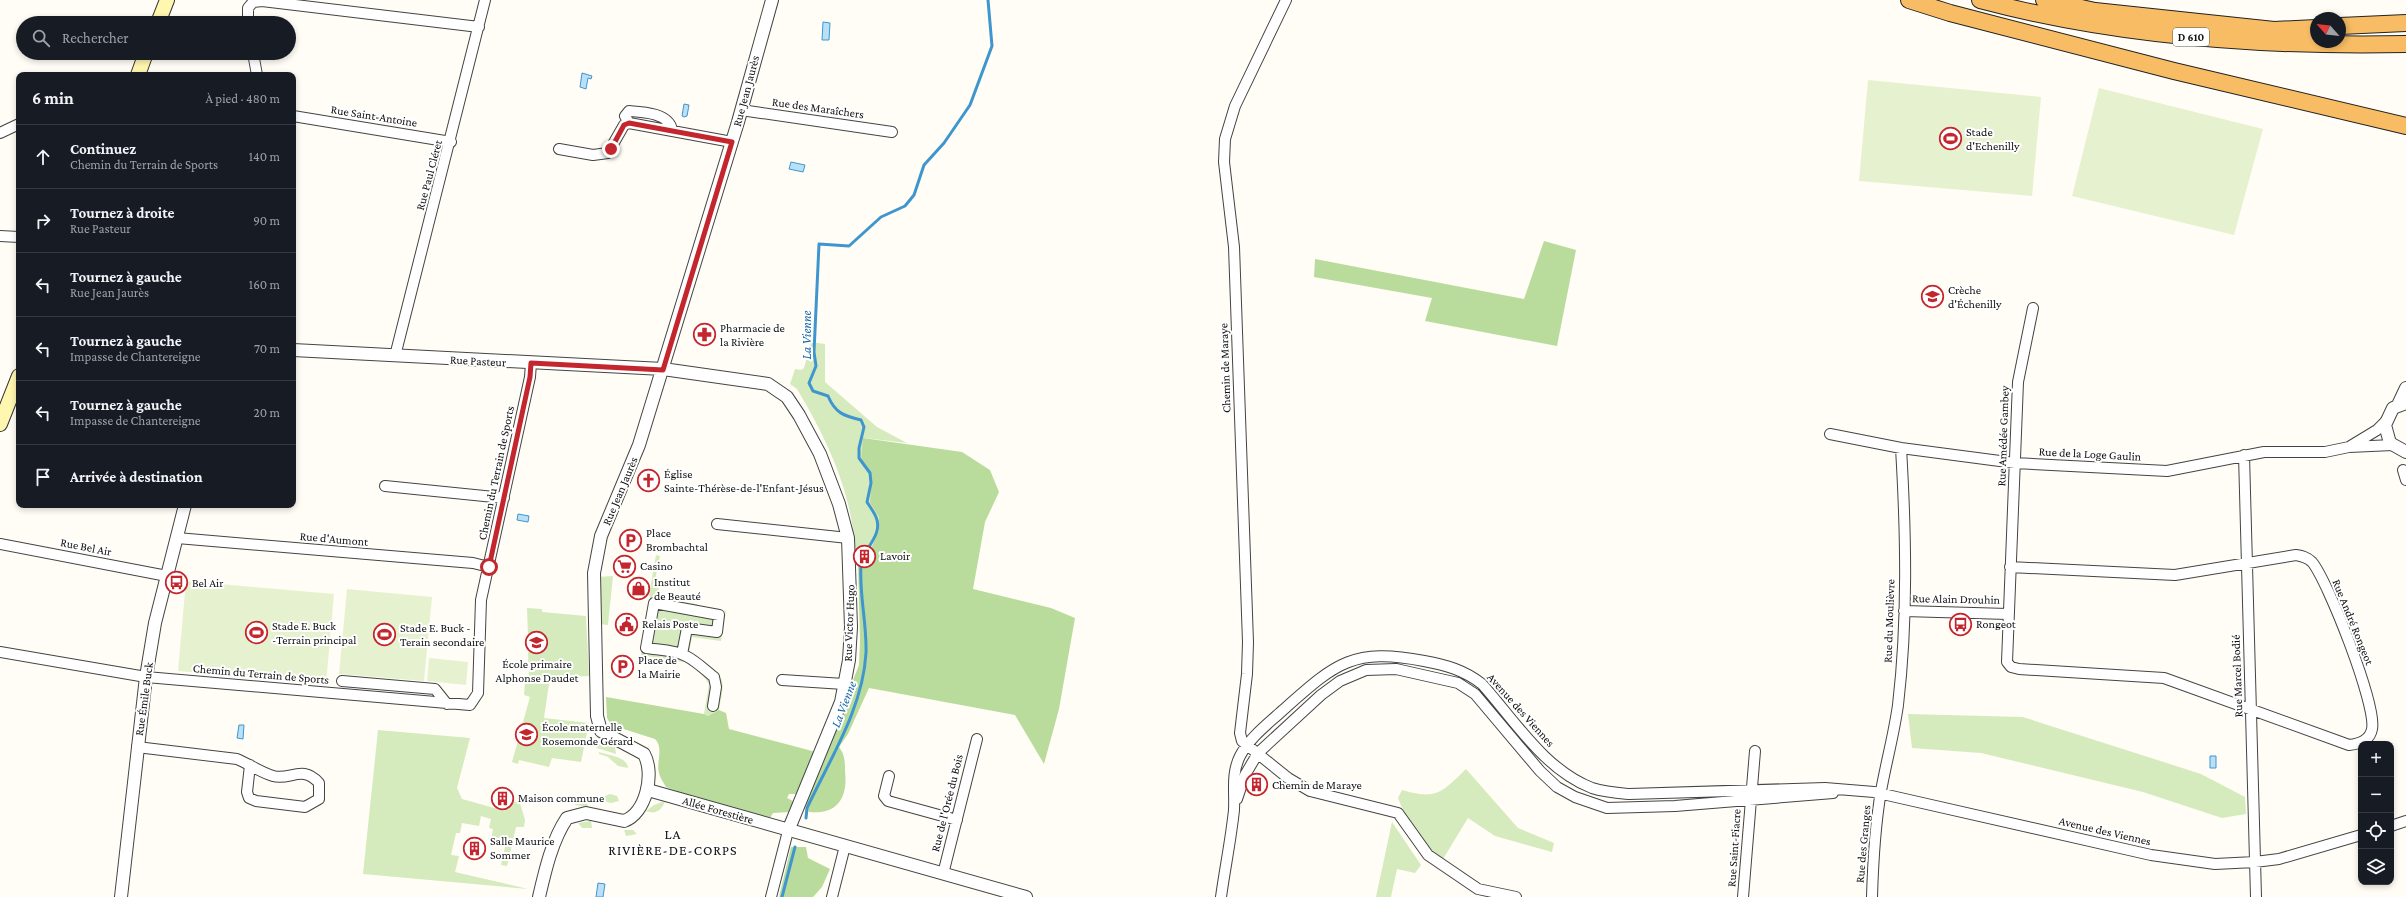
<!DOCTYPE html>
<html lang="fr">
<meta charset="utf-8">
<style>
:root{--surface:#171b24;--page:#20242c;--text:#f1f3f6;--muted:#9ea1a6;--line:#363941}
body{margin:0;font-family:"Crimson Pro",serif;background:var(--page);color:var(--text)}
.controls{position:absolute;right:12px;bottom:12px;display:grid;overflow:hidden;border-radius:8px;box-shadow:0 2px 6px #0003}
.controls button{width:36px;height:36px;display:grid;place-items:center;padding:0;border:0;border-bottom:1px solid var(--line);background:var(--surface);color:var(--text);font:20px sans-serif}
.compass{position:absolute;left:2310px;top:12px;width:36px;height:36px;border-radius:50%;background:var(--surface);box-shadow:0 2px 6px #0003;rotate:297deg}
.stop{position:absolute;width:12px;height:12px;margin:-9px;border:3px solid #c4262e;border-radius:50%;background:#fff}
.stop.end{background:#c4262e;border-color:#fff;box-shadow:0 1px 4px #0008}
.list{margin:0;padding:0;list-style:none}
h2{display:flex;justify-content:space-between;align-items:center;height:52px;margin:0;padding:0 16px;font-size:17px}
h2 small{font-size:13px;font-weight:400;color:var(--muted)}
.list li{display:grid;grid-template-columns:26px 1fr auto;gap:12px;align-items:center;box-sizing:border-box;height:64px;padding:0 16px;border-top:1px solid var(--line)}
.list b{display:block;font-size:15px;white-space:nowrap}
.list p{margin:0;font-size:13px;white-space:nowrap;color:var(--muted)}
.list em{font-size:13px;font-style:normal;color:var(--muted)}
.icon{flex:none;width:22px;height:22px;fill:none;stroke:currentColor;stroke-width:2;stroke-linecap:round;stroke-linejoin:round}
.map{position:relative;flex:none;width:2406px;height:897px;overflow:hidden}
.search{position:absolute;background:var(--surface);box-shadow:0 2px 6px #0003;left:16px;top:16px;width:280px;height:44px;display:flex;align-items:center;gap:10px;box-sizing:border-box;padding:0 14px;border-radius:22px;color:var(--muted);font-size:15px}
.panel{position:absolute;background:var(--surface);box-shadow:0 2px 6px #0003;left:16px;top:72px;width:280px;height:436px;border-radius:8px}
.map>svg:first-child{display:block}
.green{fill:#d5ebbd}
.forest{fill:#b9dc9c}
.pitch{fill:#e6f2cf}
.water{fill:#b9e0f7;stroke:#3f96cf}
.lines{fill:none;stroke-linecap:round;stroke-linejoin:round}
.stream{stroke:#3f96cf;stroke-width:3}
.minor-casing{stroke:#444;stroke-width:12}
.tertiary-casing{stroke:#444;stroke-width:14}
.secondary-casing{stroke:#333;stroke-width:16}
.trunk-casing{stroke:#222;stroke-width:18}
.minor{stroke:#fff;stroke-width:10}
.tertiary{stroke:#fff;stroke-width:12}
.secondary{stroke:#fff6b0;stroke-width:14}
.trunk{stroke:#f7bc64;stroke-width:16}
.route{stroke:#c4262e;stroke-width:5}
.labels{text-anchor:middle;stroke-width:4;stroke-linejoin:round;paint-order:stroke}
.shield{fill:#fff;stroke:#585858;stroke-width:1}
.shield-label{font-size:11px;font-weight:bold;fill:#111}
.street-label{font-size:12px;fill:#111;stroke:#fff}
.poi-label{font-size:12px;fill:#111;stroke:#fff;text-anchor:start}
.water-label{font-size:13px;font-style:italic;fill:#1768a6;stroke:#fff}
.quarter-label{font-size:14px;letter-spacing:1px;fill:#111;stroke:#fff}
</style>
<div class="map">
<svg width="2406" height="897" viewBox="0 0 2406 897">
<rect width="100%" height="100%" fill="#fffdf5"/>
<path class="green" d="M 811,342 L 825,344 L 825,382 L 877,427 L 907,443 L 864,438 L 861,460 L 871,474 L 870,503 L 879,517 L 879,531 L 871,552 L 865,549 L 860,560 L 855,557 C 855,498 827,439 797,389 L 790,384 L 795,369 L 801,370 L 804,368 Z
M 656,555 L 660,556 L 655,580 L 660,581 L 657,598 L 697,604 L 697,607 L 726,611 L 721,641 L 692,637 L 689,653 C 697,660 721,673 722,681 C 724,690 720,702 719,710 L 708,716 L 704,714 L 709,684 L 701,673 L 689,663 L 641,655 L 651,599 L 649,595 Z
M 613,576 L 608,625 L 599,624 L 597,577 Z
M 527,608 L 542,609 L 542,612 L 586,616 L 589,676 L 548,678 L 548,681 L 529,681 L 528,652 L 531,652 L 531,636 L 528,636 Z
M 525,683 L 549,684 L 544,718 L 589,723 L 581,762 L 552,758 L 549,767 L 519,760 L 518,764 L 512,762 L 530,697 L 524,695 Z
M 1908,714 L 2023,717 L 2201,774 L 2245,797 L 2246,814 L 2222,818 L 2143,792 L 1981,753 L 1912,748 Z
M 378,730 L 470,738 L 457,788 L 462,799 L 505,811 L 511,801 L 520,803 L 525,820 L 524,827 L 516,827 L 507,866 L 501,865 L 506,843 L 491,840 L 493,829 L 489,828 L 491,819 L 481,816 L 479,826 L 462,823 L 460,833 L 456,833 L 451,855 L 459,856 L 455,872 L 528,889 L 363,874 Z
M 597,740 L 615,747 L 616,754 L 597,748 L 595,744 Z
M 599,752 C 608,755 628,757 628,768 L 618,766 L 608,757 L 599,754 Z
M 1466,769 L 1518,828 L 1554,843 L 1552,852 L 1495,836 L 1468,818 L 1443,859 C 1423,848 1406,819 1398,798 L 1402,790 C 1437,800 1441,793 1466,769 Z
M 610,794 L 617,796 L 619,801 L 611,803 L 589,797 L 600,798 Z
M 578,798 L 587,800 L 588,807 L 575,805 Z
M 665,801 C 662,810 656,815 646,811 L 654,805 Z
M 591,821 L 592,828 L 582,828 L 578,823 Z
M 1392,822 L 1421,865 L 1415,873 L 1397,869 L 1391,897 L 1376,897 Z
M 624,830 L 633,830 L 637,834 L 626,836 Z"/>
<path class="forest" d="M 1544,241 L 1576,250 L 1557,346 L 1425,321 L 1432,298 L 1314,277 L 1315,259 L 1524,299 Z
M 863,438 L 962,452 L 990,470 L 999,492 L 985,522 L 973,589 L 1051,608 L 1075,618 L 1059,709 L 1044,764 L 1015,715 L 869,688 L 848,734 L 839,747 C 845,755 845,762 845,771 C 848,797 838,815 809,812 L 807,808 L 806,798 L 859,665 L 860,641 L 858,565 L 865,563 L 879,531 L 879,517 L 870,503 L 871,474 L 861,460 Z
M 606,697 L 704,714 L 708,716 L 719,710 L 726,713 L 729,729 L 816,752 L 797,794 L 789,794 L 787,798 L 795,802 L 790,812 L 773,813 L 770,818 L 689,796 L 666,787 C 664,783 660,778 659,773 C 656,762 664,748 655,739 L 611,725 L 607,718 Z
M 791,847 L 806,847 L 808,858 L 830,869 L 822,887 L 813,897 L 779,897 Z"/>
<path class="pitch" d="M 1868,80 L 2041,97 L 2032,196 L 1859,181 Z
M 2099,88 L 2263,129 L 2234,235 L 2072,196 Z
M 186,581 L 334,594 L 326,684 L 178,671 Z
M 347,589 L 432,597 L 424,681 L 339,674 Z
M 429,658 L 468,662 L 466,685 L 427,681 Z"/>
<path class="water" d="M 823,22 L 830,23 L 829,40 L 822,40 Z
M 582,73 L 592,76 L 591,79 L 588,78 L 586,89 L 580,87 Z
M 684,104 L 689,105 L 687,116 L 684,117 L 682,116 Z
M 791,162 L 805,165 L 803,172 L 789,169 Z
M 518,514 L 529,516 L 528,522 L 517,520 Z
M 239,725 L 244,725 L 243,739 L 237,738 Z
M 2210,756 L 2216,756 L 2216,768 L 2210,768 Z
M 598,883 L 605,884 L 603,897 L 596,897 Z"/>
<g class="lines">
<path class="stream" d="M 806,818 L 807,808 C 830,759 863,708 866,653 C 867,623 859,595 861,565 C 862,549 884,536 876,517 C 874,512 870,507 867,502 L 871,483 L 870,473 L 859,458 L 859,448 L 864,427 L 861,420 C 844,416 835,413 828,396 L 813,391 L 809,383 L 816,366 L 814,352 L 819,244 L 849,246 L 881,217 L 905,206 L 914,195 L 924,165 L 944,143 L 970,105 L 992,46 L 988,0
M 782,897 L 795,847"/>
<defs>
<path id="minor" d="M 1286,0 L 1235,106 L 1225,139 L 1224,162 L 1234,247 L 1248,642 L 1247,674 L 1240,733 L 1242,741 L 1288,778 L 1310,791 L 1398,813 L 1428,855 L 1478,889 L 1516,897
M 248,23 L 248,8 L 253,2 L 262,1 L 479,27
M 253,53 L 257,75
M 741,110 L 892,132
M 293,116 L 451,142
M 629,123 L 625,116 L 629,111 C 643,112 669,113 672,130
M 0,133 L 19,124
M 559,149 L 593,155 L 608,153 L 624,125 L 629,123 L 732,142
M 0,236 L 19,237
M 395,356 L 485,0
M 2385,422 L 2377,430 L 2349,447 L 2393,445
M 1830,434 L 1901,448 L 2015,463 L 2167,471 L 2264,452 L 2325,452 L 2349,447
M 2244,455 L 2256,897
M 2403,470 L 2406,480
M 385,486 L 504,498
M 717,524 L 848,538
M 177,538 L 473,563 L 489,567
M 0,544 L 167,576
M 2010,567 L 2175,575 L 2296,555 C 2302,556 2307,557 2312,562 C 2328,581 2377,706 2372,729 C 2370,740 2360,744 2349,745 L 2164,678 L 2019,669 L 2011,667 L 2007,662 L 2018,382 L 2033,308
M 1904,611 L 2008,614
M 0,652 L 146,677 L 470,705 L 478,693 L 481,600 L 530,377 L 531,363
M 682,654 L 687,628 L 717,632 L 719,615 L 654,603 L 646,648 C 659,650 675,650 686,656 C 696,661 705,670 714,677 L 716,687 L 713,706
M 782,680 L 844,684
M 342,681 L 435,689 L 447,704
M 137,747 L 237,759 C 249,764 260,772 273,776 C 290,781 302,764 319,783 L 319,799 L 305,807 L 256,801 L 249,798 L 247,792 L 250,765
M 889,776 L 884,796 L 888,801 L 957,820
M 1237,799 L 1245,775 L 1258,753 L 1321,695 L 1340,681 L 1366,670 L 1396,669 L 1458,683 L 1475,694 L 1540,771 L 1557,787 L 1575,797 L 1607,808 L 1675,806 L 1833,793
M 2391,826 L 2406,821
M 943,874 L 977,739
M 771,897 L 788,831
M 832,897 L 845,846
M 1221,897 C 1225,868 1231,839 1234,810 C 1235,791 1231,774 1240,756 C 1250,737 1268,724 1283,710 C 1335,664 1352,647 1424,661 C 1446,665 1464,670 1482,684 C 1515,721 1545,770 1592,788 C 1604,792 1617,793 1629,794 L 1825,788 L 1874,792 L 2151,855 L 2215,864 L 2255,862 L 2279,859 L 2361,835
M 1743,897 L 1755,751
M 1872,897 C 1873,862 1875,826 1881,791 C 1886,763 1894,734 1898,705 C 1908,620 1906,533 1901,448"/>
<path id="tertiary" d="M 293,350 L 663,369 L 768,384 L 787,397 L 799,415 L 820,454 L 839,504 L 848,538 L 851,627 L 849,660 L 841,702 L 788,831
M 2406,403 L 2393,408 L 2385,425 L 2390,443 L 2406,452
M 2398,405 L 2406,388
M 648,790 L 1026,897
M 121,897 L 146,677 L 155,623 L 185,505
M 539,897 C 545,871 552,840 567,818 L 586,813 L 624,821 C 646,813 655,774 644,754 L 601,731 L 597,716 L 594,573 L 601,536 L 639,445 L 738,122 L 772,0"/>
<path id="secondary" d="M 158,23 L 167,0
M 138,75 L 146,53
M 0,424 L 19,376"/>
<path id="trunk" d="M 1909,0 L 1950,13 L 2174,71 L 2406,126
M 1980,0 C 2119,37 2263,47 2406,44
M 2044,0 L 2095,11 L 2274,30 L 2316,28
M 2340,26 L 2406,23"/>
</defs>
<use href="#minor" class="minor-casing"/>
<use href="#tertiary" class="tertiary-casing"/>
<use href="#secondary" class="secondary-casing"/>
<use href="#trunk" class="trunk-casing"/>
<use href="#minor" class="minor"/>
<use href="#tertiary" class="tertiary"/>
<use href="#secondary" class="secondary"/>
<use href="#trunk" class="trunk"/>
</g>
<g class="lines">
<path class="route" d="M 489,567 L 530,377 L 531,363 L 663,370 L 732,142 L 629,123 L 624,125 L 611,149"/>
</g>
<defs>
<symbol id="stadium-ring" viewBox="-11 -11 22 22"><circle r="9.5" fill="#fff" stroke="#c4262e" stroke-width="1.5"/><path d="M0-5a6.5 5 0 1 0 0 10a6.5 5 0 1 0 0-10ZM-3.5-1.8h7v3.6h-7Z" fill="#c4262e"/></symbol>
<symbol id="school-ring" viewBox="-11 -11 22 22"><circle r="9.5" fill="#fff" stroke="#c4262e" stroke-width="1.5"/><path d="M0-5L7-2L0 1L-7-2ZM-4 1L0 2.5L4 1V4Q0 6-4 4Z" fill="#c4262e"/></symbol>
<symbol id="pharmacy-ring" viewBox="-11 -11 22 22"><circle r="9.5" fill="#fff" stroke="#c4262e" stroke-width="1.5"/><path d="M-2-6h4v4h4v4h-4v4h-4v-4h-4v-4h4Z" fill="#c4262e"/></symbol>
<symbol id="church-ring" viewBox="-11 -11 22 22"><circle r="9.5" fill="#fff" stroke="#c4262e" stroke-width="1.5"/><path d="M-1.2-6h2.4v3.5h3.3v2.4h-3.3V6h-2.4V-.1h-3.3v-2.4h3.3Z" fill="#c4262e"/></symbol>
<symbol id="parking-ring" viewBox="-11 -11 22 22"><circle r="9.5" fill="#fff" stroke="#c4262e" stroke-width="1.5"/><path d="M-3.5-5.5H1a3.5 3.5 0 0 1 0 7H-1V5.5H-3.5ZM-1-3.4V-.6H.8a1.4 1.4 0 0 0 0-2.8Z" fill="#c4262e"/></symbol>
<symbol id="building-ring" viewBox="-11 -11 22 22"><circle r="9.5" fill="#fff" stroke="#c4262e" stroke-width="1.5"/><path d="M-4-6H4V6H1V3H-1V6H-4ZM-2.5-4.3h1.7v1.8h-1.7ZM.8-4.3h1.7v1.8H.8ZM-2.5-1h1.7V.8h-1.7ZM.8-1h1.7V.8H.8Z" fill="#c4262e"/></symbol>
<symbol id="supermarket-ring" viewBox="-11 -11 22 22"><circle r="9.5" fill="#fff" stroke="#c4262e" stroke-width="1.5"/><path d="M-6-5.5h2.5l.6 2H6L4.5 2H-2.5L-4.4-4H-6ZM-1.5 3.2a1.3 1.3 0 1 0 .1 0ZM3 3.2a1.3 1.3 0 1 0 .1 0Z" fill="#c4262e"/></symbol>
<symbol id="bus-ring" viewBox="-11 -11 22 22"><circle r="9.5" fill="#fff" stroke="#c4262e" stroke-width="1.5"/><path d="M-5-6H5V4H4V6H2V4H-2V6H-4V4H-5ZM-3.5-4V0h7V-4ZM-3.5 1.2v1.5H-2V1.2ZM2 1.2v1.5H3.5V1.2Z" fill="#c4262e"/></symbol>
<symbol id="shop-ring" viewBox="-11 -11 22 22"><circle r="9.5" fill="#fff" stroke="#c4262e" stroke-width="1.5"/><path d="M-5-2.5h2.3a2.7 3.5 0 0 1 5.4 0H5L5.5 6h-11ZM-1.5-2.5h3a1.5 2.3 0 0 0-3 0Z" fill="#c4262e"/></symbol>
<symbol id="civic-ring" viewBox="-11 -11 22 22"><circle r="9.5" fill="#fff" stroke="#c4262e" stroke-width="1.5"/><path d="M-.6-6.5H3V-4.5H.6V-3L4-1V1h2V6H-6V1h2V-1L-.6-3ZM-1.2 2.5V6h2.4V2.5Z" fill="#c4262e"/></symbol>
</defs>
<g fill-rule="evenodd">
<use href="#stadium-ring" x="1938" y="126" width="25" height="25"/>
<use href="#school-ring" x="1920" y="284" width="25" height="25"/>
<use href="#pharmacy-ring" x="692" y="322" width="25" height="25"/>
<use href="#church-ring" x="636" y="468" width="25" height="25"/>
<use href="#parking-ring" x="618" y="528" width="25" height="25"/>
<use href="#building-ring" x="852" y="544" width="25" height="25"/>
<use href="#supermarket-ring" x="612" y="554" width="25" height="25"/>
<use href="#bus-ring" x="164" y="570" width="25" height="25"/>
<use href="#shop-ring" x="626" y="576" width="25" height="25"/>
<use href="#civic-ring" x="614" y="612" width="25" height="25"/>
<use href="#bus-ring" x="1948" y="612" width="25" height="25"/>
<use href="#stadium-ring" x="244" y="620" width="25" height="25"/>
<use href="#stadium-ring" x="372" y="622" width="25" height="25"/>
<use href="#school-ring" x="524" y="630" width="25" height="25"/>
<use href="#parking-ring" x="610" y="654" width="25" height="25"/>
<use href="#school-ring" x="514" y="722" width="25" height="25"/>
<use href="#building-ring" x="1244" y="772" width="25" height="25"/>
<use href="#building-ring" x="490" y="786" width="25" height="25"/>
<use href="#building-ring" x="462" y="836" width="25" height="25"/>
</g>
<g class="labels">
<rect class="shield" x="2173" y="28" width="36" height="18" rx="3"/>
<g class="shield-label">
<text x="2191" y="41">D 610</text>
</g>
<g class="street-label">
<text transform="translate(746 91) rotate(-75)" y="4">Rue Jean Jaurès</text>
<text transform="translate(818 108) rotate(8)" y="4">Rue des Maraîchers</text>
<text transform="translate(374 116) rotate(9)" y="4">Rue Saint-Antoine</text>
<text transform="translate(429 175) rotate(-75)" y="4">Rue Paul Cléret</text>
<text transform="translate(478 361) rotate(3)" y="4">Rue Pasteur</text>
<text transform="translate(1225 368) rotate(-92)" y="4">Chemin de Maraye</text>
<text transform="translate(2003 436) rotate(-88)" y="4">Rue Amédée Gambey</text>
<text transform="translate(2090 454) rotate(3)" y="4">Rue de la Loge Gaulin</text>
<text transform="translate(496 473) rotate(-78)" y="4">Chemin du Terrain de Sports</text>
<text transform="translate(620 491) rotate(-67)" y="4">Rue Jean Jaurès</text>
<text transform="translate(334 539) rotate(5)" y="4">Rue d'Aumont</text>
<text transform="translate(86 547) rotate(11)" y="4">Rue Bel Air</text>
<text transform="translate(1956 599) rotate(1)" y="4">Rue Alain Drouhin</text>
<text transform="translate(1889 621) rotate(-88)" y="4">Rue du Moulièvre</text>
<text transform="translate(2353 622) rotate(68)" y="4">Rue André Rongeot</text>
<text transform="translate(849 623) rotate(-88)" y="4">Rue Victor Hugo</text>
<text transform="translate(261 674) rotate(5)" y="4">Chemin du Terrain de Sports</text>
<text transform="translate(2237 676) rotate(-92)" y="4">Rue Marcel Bodié</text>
<text transform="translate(144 699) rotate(-82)" y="4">Rue Émile Buck</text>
<text transform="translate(1521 710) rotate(48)" y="4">Avenue des Viennes</text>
<text transform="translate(947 803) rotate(-76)" y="4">Rue de l'Orée du Bois</text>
<text transform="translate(718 810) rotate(16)" y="4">Allée Forestière</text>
<text transform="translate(2105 831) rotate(13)" y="4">Avenue des Viennes</text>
<text transform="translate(1863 844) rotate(-85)" y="4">Rue des Granges</text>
<text transform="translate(1734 848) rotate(-86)" y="4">Rue Saint-Fiacre</text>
</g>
<g class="poi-label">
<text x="1966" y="136">Stade<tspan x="1966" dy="14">d'Echenilly</tspan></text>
<text x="1948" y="294">Crèche<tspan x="1948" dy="14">d'Échenilly</tspan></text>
<text x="720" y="332">Pharmacie de<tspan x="720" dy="14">la Rivière</tspan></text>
<text x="664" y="478">Église<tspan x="664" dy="14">Sainte-Thérèse-de-l'Enfant-Jésus</tspan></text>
<text x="646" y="537">Place<tspan x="646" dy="14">Brombachtal</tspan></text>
<text x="880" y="560">Lavoir</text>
<text x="640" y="570">Casino</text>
<text x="654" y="586">Institut<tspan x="654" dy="14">de Beauté</tspan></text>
<text x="192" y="587">Bel Air</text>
<text x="642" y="628">Relais Poste</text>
<text x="1976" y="628">Rongeot</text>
<text x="272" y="630">Stade E. Buck<tspan x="272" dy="14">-Terrain principal</tspan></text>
<text x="400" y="632">Stade E. Buck -<tspan x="400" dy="14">Terain secondaire</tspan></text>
<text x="638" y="664">Place de<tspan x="638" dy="14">la Mairie</tspan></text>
<text x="537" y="668" text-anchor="middle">École primaire<tspan x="537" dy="14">Alphonse Daudet</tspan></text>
<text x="542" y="731">École maternelle<tspan x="542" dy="14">Rosemonde Gérard</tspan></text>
<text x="1272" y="789">Chemin de Maraye</text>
<text x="518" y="802">Maison commune</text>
<text x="490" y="845">Salle Maurice<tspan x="490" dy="14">Sommer</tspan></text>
</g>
<g class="water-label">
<text transform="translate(806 335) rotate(-90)" y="5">La Vienne</text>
<text transform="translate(843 704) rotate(-69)" y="5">La Vienne</text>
</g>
<g class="quarter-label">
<text x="673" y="839">LA<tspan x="673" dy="16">RIVIÈRE-DE-CORPS</tspan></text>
</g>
</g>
</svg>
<div class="controls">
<button>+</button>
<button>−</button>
<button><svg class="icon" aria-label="locate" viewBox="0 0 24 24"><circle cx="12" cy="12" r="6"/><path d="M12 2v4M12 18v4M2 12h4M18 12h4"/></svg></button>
<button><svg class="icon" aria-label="layers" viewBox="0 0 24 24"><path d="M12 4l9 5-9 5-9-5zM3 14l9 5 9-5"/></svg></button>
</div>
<svg class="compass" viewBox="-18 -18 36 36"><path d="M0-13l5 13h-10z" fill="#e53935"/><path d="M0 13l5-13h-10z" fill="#9ea1a6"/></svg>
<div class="stop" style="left:489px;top:567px"></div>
<div class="stop end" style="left:611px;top:149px"></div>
<div class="search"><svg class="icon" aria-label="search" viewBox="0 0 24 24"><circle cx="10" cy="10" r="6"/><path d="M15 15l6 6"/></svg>Rechercher</div>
<section class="panel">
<h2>6 min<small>À pied · 480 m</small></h2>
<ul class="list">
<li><svg class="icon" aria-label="ahead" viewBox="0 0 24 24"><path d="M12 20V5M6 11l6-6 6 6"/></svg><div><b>Continuez</b><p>Chemin du Terrain de Sports</p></div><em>140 m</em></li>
<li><svg class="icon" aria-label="right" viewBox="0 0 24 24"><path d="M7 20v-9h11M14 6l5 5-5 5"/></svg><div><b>Tournez à droite</b><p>Rue Pasteur</p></div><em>90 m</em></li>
<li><svg class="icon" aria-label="left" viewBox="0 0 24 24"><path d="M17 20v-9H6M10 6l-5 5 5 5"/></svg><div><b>Tournez à gauche</b><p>Rue Jean Jaurès</p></div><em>160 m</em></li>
<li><svg class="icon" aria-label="left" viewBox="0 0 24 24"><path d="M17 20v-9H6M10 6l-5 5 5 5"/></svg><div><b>Tournez à gauche</b><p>Impasse de Chantereigne</p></div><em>70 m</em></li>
<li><svg class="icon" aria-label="left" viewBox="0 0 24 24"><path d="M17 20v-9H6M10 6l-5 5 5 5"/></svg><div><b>Tournez à gauche</b><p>Impasse de Chantereigne</p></div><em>20 m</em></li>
<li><svg class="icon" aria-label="arrive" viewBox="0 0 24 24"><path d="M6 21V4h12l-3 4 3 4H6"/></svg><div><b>Arrivée à destination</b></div></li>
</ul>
</section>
</div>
